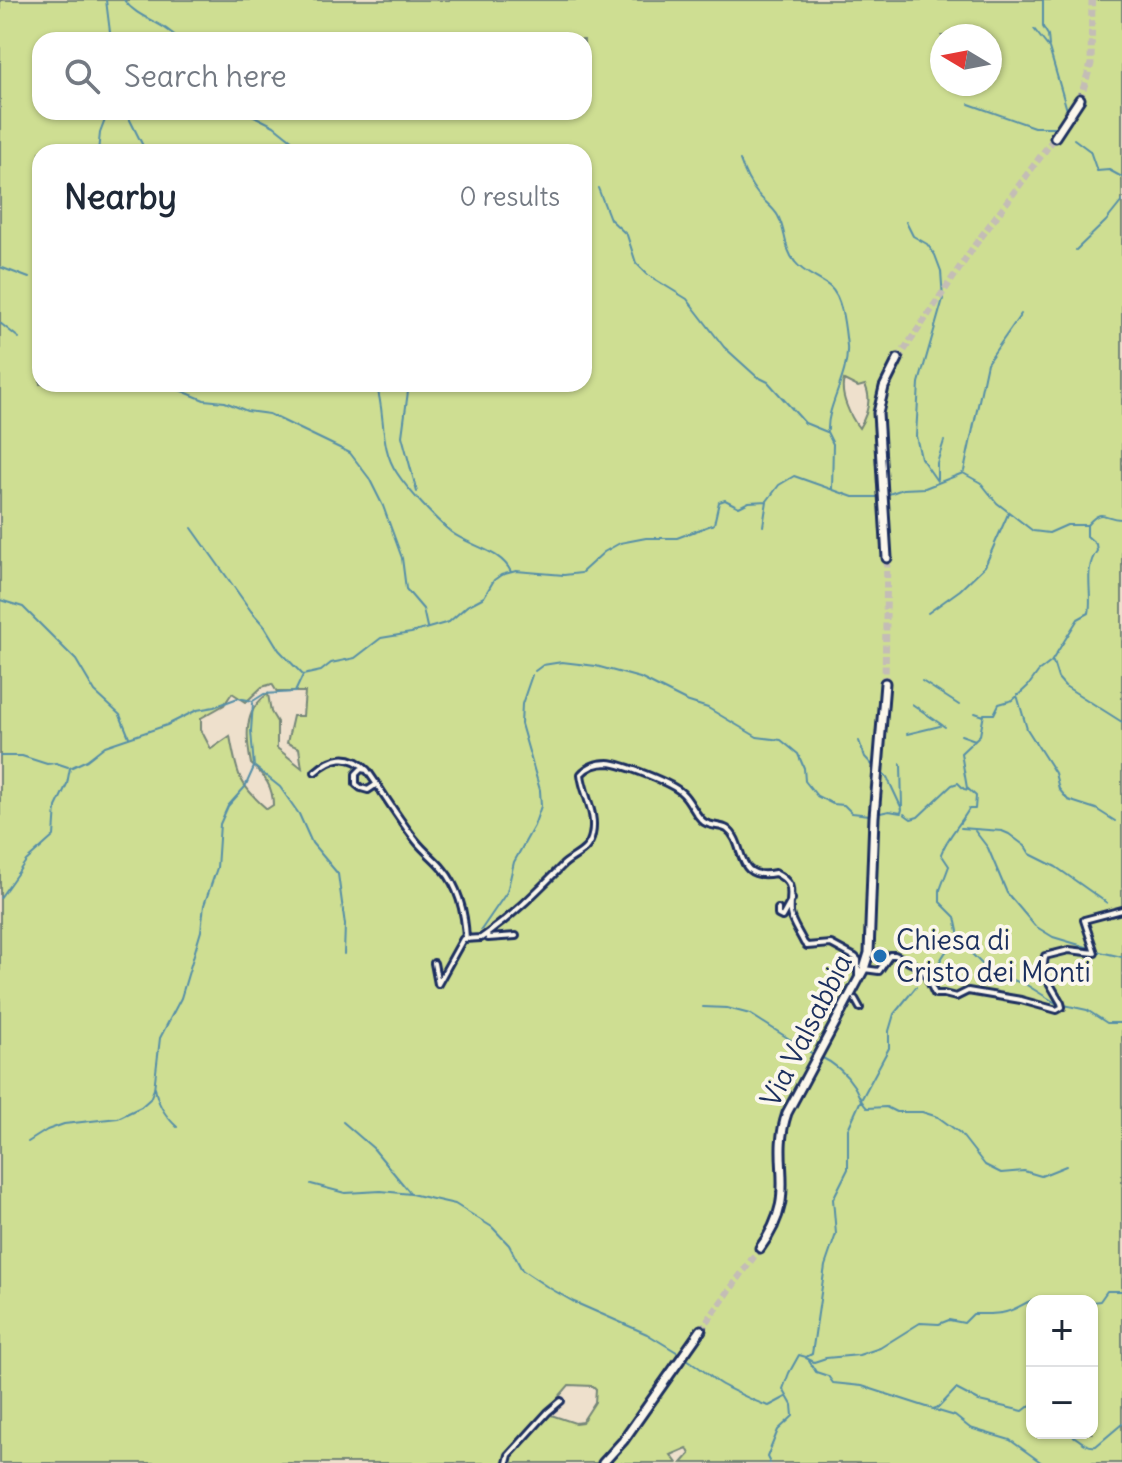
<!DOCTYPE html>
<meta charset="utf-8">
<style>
:root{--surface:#fff;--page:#f6f6f7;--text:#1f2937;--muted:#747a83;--line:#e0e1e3}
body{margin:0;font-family:Delius,sans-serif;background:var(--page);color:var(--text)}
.controls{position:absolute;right:24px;bottom:24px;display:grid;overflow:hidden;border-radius:16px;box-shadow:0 2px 6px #0004}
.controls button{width:72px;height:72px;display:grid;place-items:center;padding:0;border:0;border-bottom:2px solid var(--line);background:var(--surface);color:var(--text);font:40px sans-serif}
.compass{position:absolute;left:930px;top:24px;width:72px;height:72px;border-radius:50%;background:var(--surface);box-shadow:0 2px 6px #0004;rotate:280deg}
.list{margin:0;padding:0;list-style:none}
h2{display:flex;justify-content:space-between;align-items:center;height:104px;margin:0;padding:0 32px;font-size:34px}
h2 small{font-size:26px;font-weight:400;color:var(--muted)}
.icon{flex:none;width:44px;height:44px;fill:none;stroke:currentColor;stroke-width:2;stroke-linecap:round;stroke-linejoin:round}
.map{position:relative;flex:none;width:1122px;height:1463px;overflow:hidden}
.search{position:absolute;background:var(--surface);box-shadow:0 2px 6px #0004;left:32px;top:32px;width:560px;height:88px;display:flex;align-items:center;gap:20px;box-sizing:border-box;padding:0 28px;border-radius:24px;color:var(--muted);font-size:30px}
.panel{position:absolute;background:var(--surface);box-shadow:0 2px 6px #0004;left:32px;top:144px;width:560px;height:248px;border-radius:24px}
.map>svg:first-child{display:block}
.green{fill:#cede92;stroke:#748678;stroke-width:2;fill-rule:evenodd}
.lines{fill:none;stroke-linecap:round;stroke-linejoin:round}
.stream{stroke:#568fa7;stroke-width:2}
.secondary-tunnel{stroke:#c4bdb6;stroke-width:7;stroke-dasharray:7 3.5;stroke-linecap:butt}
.minor-casing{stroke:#1b2f5e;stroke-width:10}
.secondary-casing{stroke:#1b2f5e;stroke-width:13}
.minor{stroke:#fbf7ec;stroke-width:4}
.secondary{stroke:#fbf7ec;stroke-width:7}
.poi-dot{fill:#1f6fb2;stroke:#fbf7ec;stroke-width:3}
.labels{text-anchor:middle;stroke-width:8;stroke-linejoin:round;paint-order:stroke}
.poi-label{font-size:28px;fill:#1b2f5e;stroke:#fbf7ec;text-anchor:start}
.street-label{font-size:28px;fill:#1b2f5e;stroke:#fbf7ec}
</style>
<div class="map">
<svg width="1122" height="1463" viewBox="0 0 1122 1463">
<rect width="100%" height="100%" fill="#eee0cc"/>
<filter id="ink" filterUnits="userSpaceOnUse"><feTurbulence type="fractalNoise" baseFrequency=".0125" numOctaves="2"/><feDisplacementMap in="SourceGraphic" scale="16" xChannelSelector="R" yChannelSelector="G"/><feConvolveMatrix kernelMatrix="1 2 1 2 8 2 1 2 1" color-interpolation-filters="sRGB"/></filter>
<g filter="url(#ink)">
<path class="green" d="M 0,0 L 1122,0 L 1122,1463 L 682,1463 L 690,1454 L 687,1448 L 671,1455 L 677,1463 L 0,1463 ZM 942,36 L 990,36 L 990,84 L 942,84 ZM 40,40 L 584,40 L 584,112 L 40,112 ZM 40,152 L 584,152 L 584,384 L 40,384 ZM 844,380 L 858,387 L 865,385 C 872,399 867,415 859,428 C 851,418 839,394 844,380 ZM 272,684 L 277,692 L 305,692 L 303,716 L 293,716 L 287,743 L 299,748 L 302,768 L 277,748 L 277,722 L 271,712 L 268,694 C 243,710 246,738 251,764 C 265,776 273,787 273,805 L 267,809 C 237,783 237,773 230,736 L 211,749 L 201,730 L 201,718 L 224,705 L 232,693 L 246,702 L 262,687 ZM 1032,1301 L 1092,1301 L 1092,1433 L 1032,1433 ZM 569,1385 L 593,1386 L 596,1389 L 595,1402 L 582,1422 L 575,1423 L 551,1415 L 550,1407 Z"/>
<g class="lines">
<path class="stream" d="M 106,0 L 111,40
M 124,0 C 138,19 164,22 179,40
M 1043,0 L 1043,27 L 1048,35 L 1049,46
M 1034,29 L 1049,48 L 1067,110
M 969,104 L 1034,127 L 1055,127
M 126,112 L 146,152
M 246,112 L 274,126 L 294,142 L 318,152
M 1074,139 L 1090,151 L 1097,171 L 1109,170 L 1122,177
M 98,152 L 100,133 L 108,112
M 740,160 C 744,172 749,183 757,193 C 763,201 773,207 778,216 C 786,231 784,249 795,262 C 804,274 819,278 830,287 C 843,298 845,330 847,346 C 849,376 827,405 828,430
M 598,188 L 610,219 L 627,235 L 636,263 L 648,275 L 687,299 L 724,347 L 756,376 L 768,382 L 805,423 L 827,432 L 833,444 L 832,489
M 906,222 L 913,236 L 927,244 L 935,255 L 941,271 L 943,299 L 919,383 L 916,436 L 921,458 L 937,481
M 1076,250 L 1106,221 L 1122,201
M 0,267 L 29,278
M 0,323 L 19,338
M 165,384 L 204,400 L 225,402 L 247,411 L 269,414 L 350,453 L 369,478 L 383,506 L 402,558 L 406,589 L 423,609 L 427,627
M 376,384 C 386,413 379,447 397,473 C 408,490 435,519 451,532 C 469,546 501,550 511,572
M 409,384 L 402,436 L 417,492
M 964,471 L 987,363 L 1021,314
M 937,479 L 937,463 L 944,441
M 886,495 L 903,489 L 925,488 L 963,473 L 981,483 L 997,503 L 1033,531 L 1049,533 L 1067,525 L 1087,525
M 763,526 L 767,501
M 192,528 L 251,611 L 265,627 L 279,650 L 303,675
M 0,600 L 23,607 L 76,660 L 95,692 L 120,715 L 129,737
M 928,613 L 960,590 L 985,566 L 1008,514
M 1053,662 L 1058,678 L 1065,686 L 1122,722
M 535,671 L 543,665 L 562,662 L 596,666 L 640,678 L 686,701 L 708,708 L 757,737 L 781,740 L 798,754 L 804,768 L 805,781 L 817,796 L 833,804 L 844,805 L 852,813 L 870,815
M 922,681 L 959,705
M 1017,695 L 1027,729 L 1055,773 L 1059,789 L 1068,800 L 1096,809 L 1115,821
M 912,704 L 945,727
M 975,713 L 984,716
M 907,734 L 940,726
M 961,735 L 975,740
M 859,741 L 865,757 L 875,768
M 0,756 L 22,756 L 47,764 L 56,763 L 68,767
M 901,764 L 902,807
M 255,767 L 280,787 L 299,814 L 312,843 L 338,874 L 345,925 L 344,954
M 876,814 L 889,811 L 901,813 L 902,809 L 887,777 L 880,772
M 904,814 L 911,819 L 918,817 L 952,785 L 958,783 L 964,789 L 969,790
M 961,828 L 1002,831 L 1009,834 L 1025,846 L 1030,854 L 1056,867 L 1107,903
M 975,831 L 988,848 L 1007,893 L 1035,926 L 1053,937 L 1093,949
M 0,898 L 26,861 L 54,836 L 56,807 L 67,784 L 70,768 L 87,760 L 105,746 L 167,725 L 197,710 L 214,707 L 238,698 L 253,701 L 264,694 L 295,692 L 303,675 L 321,671 L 331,663 L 355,658 L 381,638 L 411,633 L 449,622 L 467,606 L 484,597 L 494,580 L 501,575 L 516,571 L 564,575 L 581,573 L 604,552 L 620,543 L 646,538 L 677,538 L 714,524 L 719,502 L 725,500 L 739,507 L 749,502 L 767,501 L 779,485 L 794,476 L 853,497 L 880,497
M 481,930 L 507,892 L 514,862 L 534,826 L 541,806 L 540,790 L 521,724 L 522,704 L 532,675
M 959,936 L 963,945 L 985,967 L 997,975 L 1025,984 L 1059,1005
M 1096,951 L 1122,957
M 932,975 L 935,972 C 939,960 950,945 959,936 L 955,917 L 940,902 L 940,890 L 949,866 L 941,854 C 947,837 960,825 969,809 L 975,809 L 976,796 L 967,788 L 961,753 L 980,735 L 984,714 L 994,714 L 999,704 L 1013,700 L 1028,686 L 1038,672 L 1051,662 L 1078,619 L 1089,613 C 1093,593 1083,569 1097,551 L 1096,544 L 1087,536 L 1087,525 C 1103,506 1105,520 1122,519
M 1064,1005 L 1087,1010 L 1107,1023 L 1122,1023
M 703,1007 L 727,1008 L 750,1014 L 813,1054
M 819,1056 C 834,1063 845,1072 854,1086 C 859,1094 859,1100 867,1108 L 886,1107 L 896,1112 L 922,1112 L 938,1117 L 960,1133 L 985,1165 L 1001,1173 L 1024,1171 L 1041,1176 L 1066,1166
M 155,1087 C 157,1104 165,1116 177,1127
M 343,1122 L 373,1148 L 411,1194
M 28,1142 L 47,1130 L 64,1124 L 118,1118 L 141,1107 L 150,1099 L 154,1089 L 160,1038 L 181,998 L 201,931 L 204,905 L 217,868 L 220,824 L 228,806 L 245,787 L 254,767 L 251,731 L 253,703
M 311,1184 L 345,1193 L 381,1191 L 411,1194 L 455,1204 L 492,1227 L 509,1245 L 522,1270 L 546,1286 L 574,1302 L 647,1334 L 680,1354
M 1078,1301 L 1090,1301
M 1092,1302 L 1100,1301 L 1107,1291 L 1122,1291
M 685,1358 C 697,1365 705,1372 716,1381 C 722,1386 760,1404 769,1406 L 786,1397
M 806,1358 L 814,1362 L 826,1358 L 859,1355 L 880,1348 L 920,1323 L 939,1324 L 949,1320 L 964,1323 L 973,1314 C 984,1314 995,1315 1006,1312 C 1025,1307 1035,1291 1055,1301
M 809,1361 L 816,1372 L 828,1376 L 833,1383 L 862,1386 L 933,1409 L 939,1407 L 956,1389 L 979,1401 L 1023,1411 L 1032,1404
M 935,1410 L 955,1416 L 970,1428 L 1010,1440 L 1042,1463
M 1068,1433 C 1078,1437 1085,1448 1096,1446 L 1122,1424
M 770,1463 L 767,1457 L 778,1430 L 793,1416 L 792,1405 L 783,1389 L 789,1373 L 799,1355 L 806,1357 L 812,1354 L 825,1266 L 836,1234 L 833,1199 L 848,1169 L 848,1129 L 861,1100 L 889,1048 L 889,1031 L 894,1014 L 916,987"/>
<path class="secondary-tunnel" d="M 1080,99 L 1091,64 L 1092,0
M 898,359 L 975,245 L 1055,137
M 885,683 L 887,558
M 701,1330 L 760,1248"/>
<defs>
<path id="minor" d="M 315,772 C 332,757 349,752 367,770
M 377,784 L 368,790 L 361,788 L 356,784 L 356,774 L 361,769 L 367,770 C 384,794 399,820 417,842 C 425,852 435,859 443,869 C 460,889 465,914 466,939
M 778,909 L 778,915 L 782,917 L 792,899
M 487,935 L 488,938 L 516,936
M 434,963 L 438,984 L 463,939 L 481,938 L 488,933 C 517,912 538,890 563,865 C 574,855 589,852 592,835 C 597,812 583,795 581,774 C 588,766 597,763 608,763 C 623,764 672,783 682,793 C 691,801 694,814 704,822 C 712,827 721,825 727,829 C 747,843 733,882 775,873 C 798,884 788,895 790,913 C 791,922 800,934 804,943 L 807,946 L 831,944 L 855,957 L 858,960 L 858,979
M 864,969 L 879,971 L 890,955 L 895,955 L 923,969 L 935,994 L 944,994 L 956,997 L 968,991 L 1021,1000 L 1057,1010 L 1062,1007 L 1061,1003 L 1043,972 L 1045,956 L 1069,950 L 1095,953 L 1084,920 L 1122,910
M 855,999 L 860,1008
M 507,1463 L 509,1455 L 548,1412 L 561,1401"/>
<path id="secondary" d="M 1055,137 L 1080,99
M 887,558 L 878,413 L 884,387 L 898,359
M 760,1248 C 801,1192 769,1166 787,1113 L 864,969 L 869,953 L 874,817 L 885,683
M 603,1463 L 623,1441 L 701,1330"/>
</defs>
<use href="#minor" class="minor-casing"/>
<use href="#secondary" class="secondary-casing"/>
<use href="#minor" class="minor"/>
<use href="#secondary" class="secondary"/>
</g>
</g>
<circle class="poi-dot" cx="880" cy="956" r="8"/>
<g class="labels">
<g class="poi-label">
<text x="896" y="950">Chiesa di<tspan x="896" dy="32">Cristo dei Monti</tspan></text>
</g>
<g class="street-label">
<text transform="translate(806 1030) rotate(-63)" y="10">Via Valsabbia</text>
</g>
</g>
</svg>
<div class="controls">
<button>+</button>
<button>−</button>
</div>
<svg class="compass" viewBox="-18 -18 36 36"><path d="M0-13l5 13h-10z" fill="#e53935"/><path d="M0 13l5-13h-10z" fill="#747a83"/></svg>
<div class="search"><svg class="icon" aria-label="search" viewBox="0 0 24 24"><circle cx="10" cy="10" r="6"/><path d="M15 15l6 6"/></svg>Search here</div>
<section class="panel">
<h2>Nearby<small>0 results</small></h2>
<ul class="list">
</ul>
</section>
</div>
